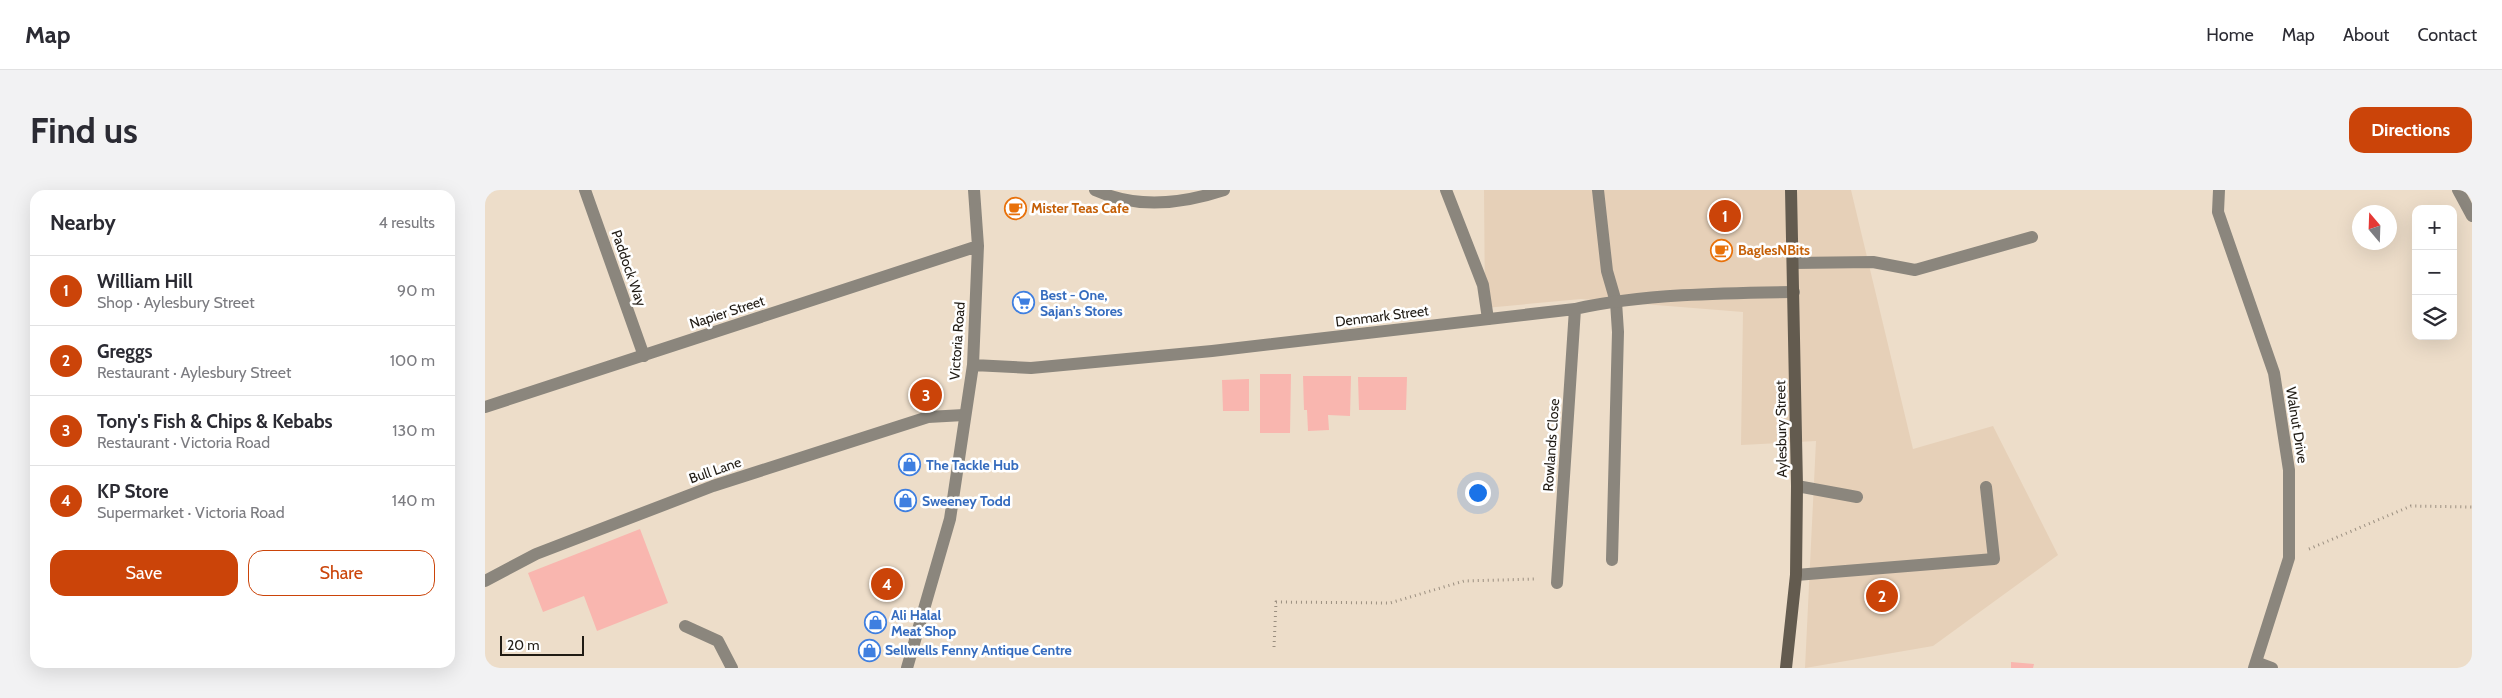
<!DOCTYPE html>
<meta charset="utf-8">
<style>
:root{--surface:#fff;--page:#f2f2f3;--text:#2b2b33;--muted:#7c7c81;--line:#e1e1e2;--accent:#cb4409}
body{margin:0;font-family:Cabin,sans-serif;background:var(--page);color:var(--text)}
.controls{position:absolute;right:15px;top:15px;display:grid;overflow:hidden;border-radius:10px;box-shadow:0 5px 20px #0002}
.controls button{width:45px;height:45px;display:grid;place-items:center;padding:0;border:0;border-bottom:1px solid var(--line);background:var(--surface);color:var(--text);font:25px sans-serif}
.compass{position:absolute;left:1867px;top:15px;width:45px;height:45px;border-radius:50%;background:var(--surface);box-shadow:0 5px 20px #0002;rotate:341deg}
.scale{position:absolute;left:15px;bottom:12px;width:84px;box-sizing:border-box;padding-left:5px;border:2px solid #201b14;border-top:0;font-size:14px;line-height:18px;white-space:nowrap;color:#201b14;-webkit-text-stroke:4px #fff;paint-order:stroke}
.you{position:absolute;left:992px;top:302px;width:18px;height:18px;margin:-12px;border:4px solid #fff;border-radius:50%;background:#1a73e8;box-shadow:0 0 0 8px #1a73e833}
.badge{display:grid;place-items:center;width:32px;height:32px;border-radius:50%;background:var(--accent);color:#fff;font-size:16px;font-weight:700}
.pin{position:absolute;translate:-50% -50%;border:2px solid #fff;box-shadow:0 1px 5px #0006}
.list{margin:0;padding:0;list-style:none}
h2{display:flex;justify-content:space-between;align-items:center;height:65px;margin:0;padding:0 20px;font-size:21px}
h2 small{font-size:16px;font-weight:400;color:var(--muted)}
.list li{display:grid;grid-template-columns:32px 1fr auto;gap:15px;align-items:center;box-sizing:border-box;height:70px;padding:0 20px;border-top:1px solid var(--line)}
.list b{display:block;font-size:19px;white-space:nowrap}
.list p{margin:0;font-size:16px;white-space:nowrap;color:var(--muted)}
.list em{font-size:16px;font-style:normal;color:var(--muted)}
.actions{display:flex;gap:10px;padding:15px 20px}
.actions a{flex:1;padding:11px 0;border:1px solid var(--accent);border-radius:15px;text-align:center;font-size:18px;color:var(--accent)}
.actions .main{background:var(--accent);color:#fff}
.icon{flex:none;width:28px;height:28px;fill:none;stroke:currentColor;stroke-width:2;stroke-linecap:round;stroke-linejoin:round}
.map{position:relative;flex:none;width:1987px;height:478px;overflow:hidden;border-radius:15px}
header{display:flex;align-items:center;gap:30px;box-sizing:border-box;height:70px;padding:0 25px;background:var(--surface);border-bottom:1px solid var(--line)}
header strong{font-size:24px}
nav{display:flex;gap:28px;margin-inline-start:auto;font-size:18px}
.intro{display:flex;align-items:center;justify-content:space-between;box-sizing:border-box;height:120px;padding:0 30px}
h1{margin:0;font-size:35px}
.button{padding:12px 22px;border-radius:15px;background:var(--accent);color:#fff;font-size:18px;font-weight:700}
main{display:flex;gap:30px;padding:0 30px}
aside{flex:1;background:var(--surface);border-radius:15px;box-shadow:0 5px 20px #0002}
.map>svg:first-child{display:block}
.built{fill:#e6d0b8}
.building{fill:#f9b6af}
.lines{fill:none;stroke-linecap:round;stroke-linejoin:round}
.path{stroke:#9b8f80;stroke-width:3;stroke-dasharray:1 4;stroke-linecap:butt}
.lane{stroke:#8b867d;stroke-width:12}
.street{stroke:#8b867d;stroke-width:12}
.secondary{stroke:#635b4f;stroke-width:12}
.labels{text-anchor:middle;stroke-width:5;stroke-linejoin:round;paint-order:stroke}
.food-label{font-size:14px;font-weight:bold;fill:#c56008;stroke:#fff;text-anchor:start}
.street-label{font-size:14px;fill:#201b14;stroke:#fff}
.shop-label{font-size:14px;font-weight:bold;fill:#366cbe;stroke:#fff;text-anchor:start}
</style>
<header>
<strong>Map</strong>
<nav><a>Home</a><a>Map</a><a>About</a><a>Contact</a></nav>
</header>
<div class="intro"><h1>Find us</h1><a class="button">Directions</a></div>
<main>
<aside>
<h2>Nearby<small>4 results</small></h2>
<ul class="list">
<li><span class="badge">1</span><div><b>William Hill</b><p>Shop · Aylesbury Street</p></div><em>90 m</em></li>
<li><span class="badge">2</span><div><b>Greggs</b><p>Restaurant · Aylesbury Street</p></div><em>100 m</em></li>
<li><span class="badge">3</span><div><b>Tony's Fish &amp; Chips &amp; Kebabs</b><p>Restaurant · Victoria Road</p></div><em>130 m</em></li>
<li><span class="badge">4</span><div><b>KP Store</b><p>Supermarket · Victoria Road</p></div><em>140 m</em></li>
</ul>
<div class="actions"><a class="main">Save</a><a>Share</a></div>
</aside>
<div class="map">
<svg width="1987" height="478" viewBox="0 0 1987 478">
<rect width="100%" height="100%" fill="#edddc9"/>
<path class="built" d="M 999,0 L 1366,0 L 1428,259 L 1508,236 L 1573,365 L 1448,456 L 1320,478 L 1331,251 L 1256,255 L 1258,122 L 1096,109 L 1000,118 Z"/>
<path class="building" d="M 775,184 L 806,184 L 805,243 L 775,243 Z
M 818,186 L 866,186 L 865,226 L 843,225 L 844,240 L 823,241 L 822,220 L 819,220 Z
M 873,187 L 922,187 L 921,220 L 874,220 Z
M 764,189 L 764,221 L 738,221 L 737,190 Z
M 155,339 L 183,413 L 112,441 L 99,406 L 58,422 L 43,383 Z
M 1526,472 L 1549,474 L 1548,478 L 1526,478 Z"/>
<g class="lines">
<path class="path" d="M 1824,359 L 1926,316 L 1987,317
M 789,457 L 791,412 L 905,413 L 979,391 L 1051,389"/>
<path class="lane" d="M 610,0 C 651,19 697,14 739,0
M 961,0 L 998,95 L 1003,129
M 1113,0 L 1122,81 L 1131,112 L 1133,142 L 1127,370
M 1308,73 L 1388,72 L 1430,80 L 1547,47
M 1312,296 L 1372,307
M 1311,385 L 1509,369 L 1501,297
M 0,391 L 51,364 L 228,296 L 443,227 L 479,225
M 200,436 L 233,451 L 247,478"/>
<path class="street" d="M 100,0 L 159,166
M 1734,0 L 1733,22 L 1789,183 L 1804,280 L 1804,368 L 1769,478
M 1973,0 L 1987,26
M 488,175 L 546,178 L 727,161 L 1090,119 C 1157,104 1240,103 1309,102
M 0,217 L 493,56
M 1072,393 L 1090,119
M 1771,472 L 1787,478
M 422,478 L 465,329 L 488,175 L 493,56 L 489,0"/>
<path class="secondary" d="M 1301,478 L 1311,385 L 1312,296 L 1306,0"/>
</g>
<defs>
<symbol id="cafe-ring" viewBox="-11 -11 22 22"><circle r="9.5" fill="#fff" stroke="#e8710a" stroke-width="1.5"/><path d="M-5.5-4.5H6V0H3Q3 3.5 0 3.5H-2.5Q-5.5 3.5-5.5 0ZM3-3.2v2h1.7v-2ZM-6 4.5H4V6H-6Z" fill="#e8710a"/></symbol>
<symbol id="supermarket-ring" viewBox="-11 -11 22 22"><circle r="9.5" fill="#fff" stroke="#3f7fe0" stroke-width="1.5"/><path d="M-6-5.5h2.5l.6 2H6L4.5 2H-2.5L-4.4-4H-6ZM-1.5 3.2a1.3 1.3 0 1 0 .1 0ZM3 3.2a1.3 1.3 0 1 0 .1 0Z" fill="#3f7fe0"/></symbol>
<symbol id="shop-ring" viewBox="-11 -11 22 22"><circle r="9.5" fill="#fff" stroke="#3f7fe0" stroke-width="1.5"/><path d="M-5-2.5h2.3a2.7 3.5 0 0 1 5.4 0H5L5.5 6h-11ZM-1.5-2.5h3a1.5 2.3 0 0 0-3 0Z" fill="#3f7fe0"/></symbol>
</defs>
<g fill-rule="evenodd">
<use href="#cafe-ring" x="518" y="6" width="25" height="25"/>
<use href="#cafe-ring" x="1224" y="48" width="25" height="25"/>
<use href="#supermarket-ring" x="526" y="100" width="25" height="25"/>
<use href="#shop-ring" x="412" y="262" width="25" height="25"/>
<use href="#shop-ring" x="408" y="298" width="25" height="25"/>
<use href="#shop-ring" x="378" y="420" width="25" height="25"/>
<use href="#shop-ring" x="372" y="448" width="25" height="25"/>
</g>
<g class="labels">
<g class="food-label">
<text x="546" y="23">Mister Teas Cafe</text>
<text x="1253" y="65">BaglesNBits</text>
</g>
<g class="street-label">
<text transform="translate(144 78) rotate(71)" y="5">Paddock Way</text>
<text transform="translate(242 122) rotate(-18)" y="5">Napier Street</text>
<text transform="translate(897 126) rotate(-7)" y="5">Denmark Street</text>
<text transform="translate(472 151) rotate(-86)" y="5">Victoria Road</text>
<text transform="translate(1812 235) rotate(81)" y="5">Walnut Drive</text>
<text transform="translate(1296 239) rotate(-91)" y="5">Aylesbury Street</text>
<text transform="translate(1066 255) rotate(-86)" y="5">Rowlands Close</text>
<text transform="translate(230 280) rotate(-19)" y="5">Bull Lane</text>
</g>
<g class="shop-label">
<text x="555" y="110">Best - One,<tspan x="555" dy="16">Sajan's Stores</tspan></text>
<text x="441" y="280">The Tackle Hub</text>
<text x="437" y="316">Sweeney Todd</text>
<text x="406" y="430">Ali Halal<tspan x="406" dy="16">Meat Shop</tspan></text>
<text x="400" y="465">Sellwells Fenny Antique Centre</text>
</g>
</g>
</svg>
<div class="controls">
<button>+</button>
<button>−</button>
<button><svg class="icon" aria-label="layers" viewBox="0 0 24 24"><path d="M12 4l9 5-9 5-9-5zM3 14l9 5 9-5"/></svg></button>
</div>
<svg class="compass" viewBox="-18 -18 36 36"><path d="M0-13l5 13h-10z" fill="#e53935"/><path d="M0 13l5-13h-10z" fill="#7c7c81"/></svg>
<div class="scale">20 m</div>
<div class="you"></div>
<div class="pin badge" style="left:1240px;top:26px">1</div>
<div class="pin badge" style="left:1397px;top:406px">2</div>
<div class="pin badge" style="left:441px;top:205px">3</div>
<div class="pin badge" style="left:402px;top:394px">4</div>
</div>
</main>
